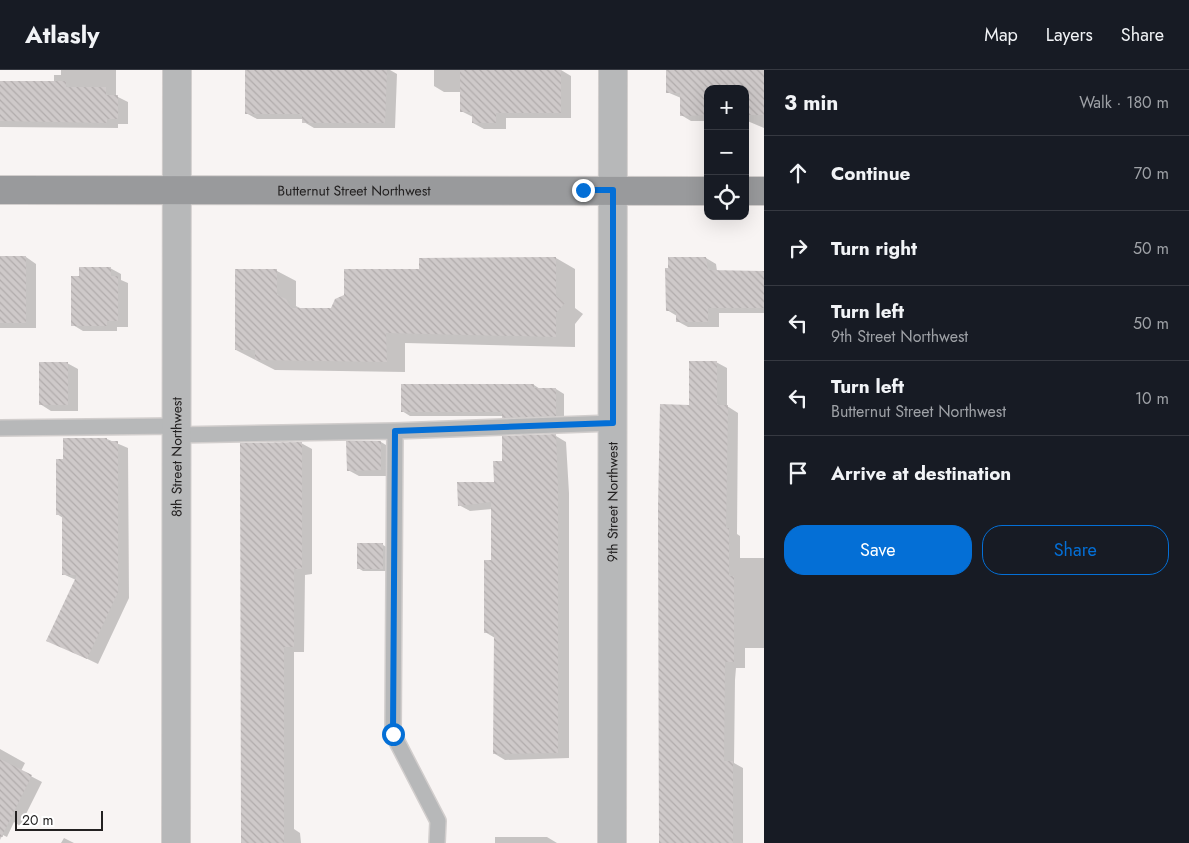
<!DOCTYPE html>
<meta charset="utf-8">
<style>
:root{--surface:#171b24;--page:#20242c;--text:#f1f3f6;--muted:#9ea1a6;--line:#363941;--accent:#046fd6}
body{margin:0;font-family:Jost,sans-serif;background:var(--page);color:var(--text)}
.controls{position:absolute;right:15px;top:15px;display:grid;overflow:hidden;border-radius:10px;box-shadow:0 5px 20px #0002}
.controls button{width:45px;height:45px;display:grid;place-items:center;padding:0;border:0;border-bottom:1px solid var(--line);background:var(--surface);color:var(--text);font:25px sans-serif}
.scale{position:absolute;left:15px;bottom:12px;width:88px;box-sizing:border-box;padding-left:5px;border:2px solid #232121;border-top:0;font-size:14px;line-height:18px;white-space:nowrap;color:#232121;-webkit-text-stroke:4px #fff;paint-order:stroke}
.stop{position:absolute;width:15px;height:15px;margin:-11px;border:4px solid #046fd6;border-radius:50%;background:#fff}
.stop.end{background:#046fd6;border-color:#fff;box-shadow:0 1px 5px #0008}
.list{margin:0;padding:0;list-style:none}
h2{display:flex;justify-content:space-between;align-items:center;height:65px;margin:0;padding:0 20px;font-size:21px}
h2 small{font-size:16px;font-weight:400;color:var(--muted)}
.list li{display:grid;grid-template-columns:32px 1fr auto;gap:15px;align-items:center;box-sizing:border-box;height:75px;padding:0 20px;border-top:1px solid var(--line)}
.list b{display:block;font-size:19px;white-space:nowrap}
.list p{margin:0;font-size:16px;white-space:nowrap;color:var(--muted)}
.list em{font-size:16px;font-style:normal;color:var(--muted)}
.actions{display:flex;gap:10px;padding:15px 20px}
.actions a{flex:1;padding:11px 0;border:1px solid var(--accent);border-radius:20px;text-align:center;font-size:18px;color:var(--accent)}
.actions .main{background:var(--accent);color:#fff}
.icon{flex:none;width:28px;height:28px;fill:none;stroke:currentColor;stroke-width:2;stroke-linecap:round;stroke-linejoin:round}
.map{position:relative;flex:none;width:764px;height:773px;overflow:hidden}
header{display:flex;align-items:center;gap:30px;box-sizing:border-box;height:70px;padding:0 25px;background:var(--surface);border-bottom:1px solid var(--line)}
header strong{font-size:24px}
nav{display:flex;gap:28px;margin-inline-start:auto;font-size:18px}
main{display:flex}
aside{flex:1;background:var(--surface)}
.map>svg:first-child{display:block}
.shadow{fill:#0003}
.building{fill:url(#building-back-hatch)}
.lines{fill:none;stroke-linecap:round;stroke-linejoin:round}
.lane-casing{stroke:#d2cecd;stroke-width:18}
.street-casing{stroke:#d2cecd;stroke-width:30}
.secondary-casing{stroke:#d2cecd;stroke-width:30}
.lane{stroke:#b7b8b9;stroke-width:15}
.street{stroke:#b7b8b9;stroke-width:28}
.secondary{stroke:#999a9c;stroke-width:28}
.route{stroke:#046fd6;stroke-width:6}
.labels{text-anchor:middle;stroke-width:4.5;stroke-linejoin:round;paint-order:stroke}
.street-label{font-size:14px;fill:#232121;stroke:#fff}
</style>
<header>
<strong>Atlasly</strong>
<nav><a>Map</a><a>Layers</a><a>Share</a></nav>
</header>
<main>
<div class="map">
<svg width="764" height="773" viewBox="0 0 764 773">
<defs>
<pattern id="building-back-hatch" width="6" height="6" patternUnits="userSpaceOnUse" patternTransform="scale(1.25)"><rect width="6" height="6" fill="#cec9c9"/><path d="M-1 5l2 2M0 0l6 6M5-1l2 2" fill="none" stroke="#b1acac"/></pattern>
</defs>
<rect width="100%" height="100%" fill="#f8f4f3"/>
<path class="shadow" d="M 61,0 L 116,0 L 116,26 L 128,32 L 128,54 L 118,54 L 118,58 L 0,57 L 0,12 L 54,12 L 54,5 L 61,5 Z
M 246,0 L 390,0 L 397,4 L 395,58 L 314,58 L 304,52 L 304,49 L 257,49 L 246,43 Z
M 434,0 L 561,0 L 571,6 L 571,48 L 506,48 L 506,59 L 484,59 L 473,53 L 473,47 L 461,41 L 461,22 L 444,22 L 434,16 Z
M 764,0 L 764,58 L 745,50 L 745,19 L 708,19 L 708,51 L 691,51 L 681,45 L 681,28 L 667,22 Z
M 0,187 L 26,187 L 36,194 L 36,258 L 0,258 Z
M 556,188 L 575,199 L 575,238 L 583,244 L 575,254 L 575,277 L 405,273 L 405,302 L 275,300 L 236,280 L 236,201 L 277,201 L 296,211 L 296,236 L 302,239 L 332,239 L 420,200 Z
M 706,188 L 716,194 L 717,201 L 764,202 L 764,243 L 719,243 L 719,257 L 688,257 L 677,251 L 677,246 L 667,240 Z
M 110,198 L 121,204 L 121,210 L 128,213 L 128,257 L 117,257 L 117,261 L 83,261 L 73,255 L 80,207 Z
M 716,292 L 727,298 L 727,336 L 738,343 L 737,464 L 740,466 L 740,488 L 764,488 L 764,578 L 745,578 L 745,598 L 736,598 L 735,610 L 734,693 L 743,698 L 743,773 L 660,773 L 691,336 Z
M 67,293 L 78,299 L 78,341 L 51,341 L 40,334 Z
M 534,315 L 540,319 L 556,319 L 564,324 L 564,350 L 512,352 L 504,346 L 410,346 L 402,341 Z
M 556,366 L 566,372 L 569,423 L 569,688 L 505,690 L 495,684 L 495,568 L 485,562 L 492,492 L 492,439 L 470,441 L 459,435 L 495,413 L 504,393 Z
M 107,369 L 128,378 L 129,528 L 98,594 L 48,570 L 76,510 L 63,504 L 63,448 L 57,444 L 64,390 Z
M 381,372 L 391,378 L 391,406 L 359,406 L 348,400 Z
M 301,373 L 312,379 L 312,504 L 305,505 L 304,582 L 294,582 L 294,759 L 300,763 L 301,773 L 242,773 Z
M 383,475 L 388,478 L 388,501 L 363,501 L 358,498 Z
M 0,679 L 25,693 L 21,701 L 42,712 L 20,756 L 14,752 L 7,767 L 3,765 L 3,767 L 0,766 Z
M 495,767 L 547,767 L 557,773 L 495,773 Z
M 64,768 L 74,773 L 61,773 Z"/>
<path class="building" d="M 245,0 L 387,0 L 385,53 L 302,53 L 302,44 L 245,44 Z
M 460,0 L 561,0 L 561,43 L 496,43 L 496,53 L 472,53 L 472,42 L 460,42 Z
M 666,0 L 764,0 L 764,45 L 745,45 L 745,19 L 708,19 L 708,45 L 680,46 L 680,23 L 666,23 Z
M 0,11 L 66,11 L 66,17 L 106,17 L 106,25 L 118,25 L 118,49 L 107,49 L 107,53 L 0,51 Z
M 0,186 L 26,186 L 26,253 L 0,253 Z
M 556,187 L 556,226 L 565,233 L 556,243 L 556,267 L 386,263 L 387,292 L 255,290 L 255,280 L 235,280 L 235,199 L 277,199 L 277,225 L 286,229 L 291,238 L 331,238 L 335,229 L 344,225 L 344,199 L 419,199 L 419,188 Z
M 668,187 L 706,187 L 708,200 L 764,201 L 764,238 L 708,238 L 708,252 L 676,252 L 676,241 L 666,241 L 665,198 L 668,198 Z
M 79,197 L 111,197 L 111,206 L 118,206 L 118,251 L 107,251 L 107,256 L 71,256 L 71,206 L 79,206 Z
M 689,291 L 717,291 L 717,335 L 728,335 L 726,458 L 729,458 L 729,506 L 734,506 L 734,592 L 725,592 L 724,691 L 733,691 L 733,773 L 659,773 L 658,438 L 660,334 L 689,335 Z
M 39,292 L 68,292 L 68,335 L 39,335 Z
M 401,314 L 534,314 L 534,318 L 556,318 L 556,346 L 502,348 L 502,342 L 401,342 Z
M 556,364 L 558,417 L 558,683 L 493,684 L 494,563 L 484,563 L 484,490 L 491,490 L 491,432 L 458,436 L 457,412 L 494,412 L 493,391 L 502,391 L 502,366 Z
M 63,368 L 107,368 L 107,371 L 118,371 L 118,522 L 87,589 L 46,571 L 77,505 L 62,505 L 62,445 L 56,445 L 56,389 L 63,389 Z
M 346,371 L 381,371 L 381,400 L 347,401 Z
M 302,372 L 302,499 L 294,499 L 294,577 L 284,577 L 284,773 L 241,773 L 240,373 Z
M 357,473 L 383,473 L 383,499 L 357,499 Z
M 0,689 L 32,705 L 0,770 Z"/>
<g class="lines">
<defs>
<path id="lane" d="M 0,358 L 176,356
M 395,361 L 393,664 L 438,751 L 437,773
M 176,365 L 395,361 L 613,353"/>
<g id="street">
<path id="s1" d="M 176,773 L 177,0"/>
<path id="s2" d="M 612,773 L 613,0"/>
</g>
<g id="secondary">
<path id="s3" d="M 0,120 L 708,121"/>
<path d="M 745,121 L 764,121"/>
</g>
</defs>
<use href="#lane" class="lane-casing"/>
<use href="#street" class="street-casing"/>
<use href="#secondary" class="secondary-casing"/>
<use href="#lane" class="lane"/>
<use href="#street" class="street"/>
<use href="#secondary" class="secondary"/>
</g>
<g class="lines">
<path class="route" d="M 393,664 L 395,361 L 613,353 L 613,120 L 583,120"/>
</g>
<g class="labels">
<g class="street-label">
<text dy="5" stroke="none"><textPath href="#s3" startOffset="354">Butternut Street Northwest</textPath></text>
<text dy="5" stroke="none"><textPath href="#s1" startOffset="386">8th Street Northwest</textPath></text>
<text dy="5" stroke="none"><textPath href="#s2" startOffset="341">9th Street Northwest</textPath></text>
</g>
</g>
</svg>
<div class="controls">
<button>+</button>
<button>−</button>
<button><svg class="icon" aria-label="locate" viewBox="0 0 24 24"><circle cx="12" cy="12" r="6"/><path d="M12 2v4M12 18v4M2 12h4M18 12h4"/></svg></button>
</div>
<div class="scale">20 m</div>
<div class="stop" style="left:393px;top:664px"></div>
<div class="stop end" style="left:583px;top:120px"></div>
</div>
<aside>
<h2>3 min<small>Walk · 180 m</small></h2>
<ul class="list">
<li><svg class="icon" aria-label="ahead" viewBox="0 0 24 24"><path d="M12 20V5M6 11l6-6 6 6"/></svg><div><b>Continue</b></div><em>70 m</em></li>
<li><svg class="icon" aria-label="right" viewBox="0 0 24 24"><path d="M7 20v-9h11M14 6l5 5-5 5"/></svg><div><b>Turn right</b></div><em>50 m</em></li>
<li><svg class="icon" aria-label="left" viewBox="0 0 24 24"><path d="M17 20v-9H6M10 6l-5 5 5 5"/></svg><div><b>Turn left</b><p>9th Street Northwest</p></div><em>50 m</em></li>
<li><svg class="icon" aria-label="left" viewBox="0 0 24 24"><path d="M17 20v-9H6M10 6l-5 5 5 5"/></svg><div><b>Turn left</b><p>Butternut Street Northwest</p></div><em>10 m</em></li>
<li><svg class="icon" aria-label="arrive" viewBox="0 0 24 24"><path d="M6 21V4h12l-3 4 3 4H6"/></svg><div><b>Arrive at destination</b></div></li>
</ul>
<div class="actions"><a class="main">Save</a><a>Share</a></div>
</aside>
</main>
